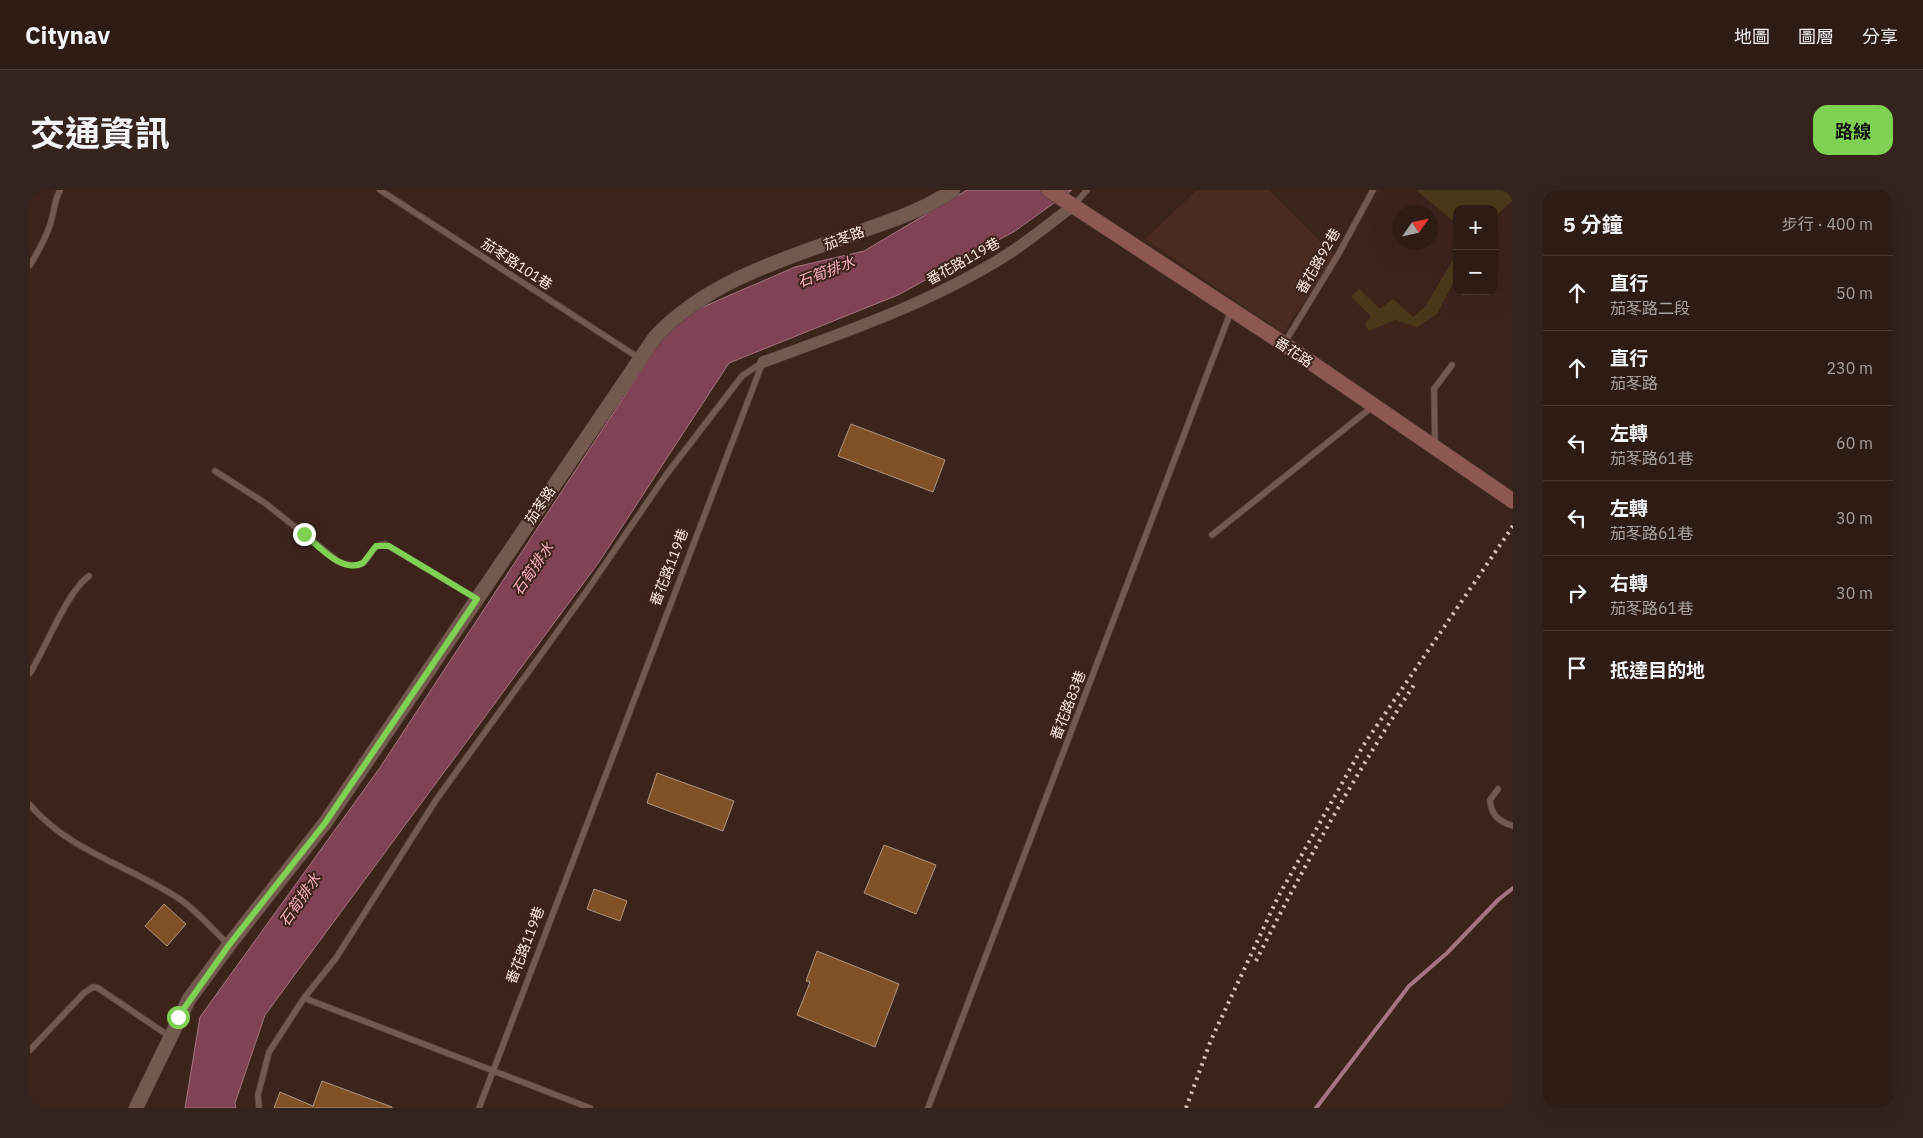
<!DOCTYPE html>
<html lang="zh-TW">
<meta charset="utf-8">
<style>
:root{--surface:#2d1b14;--page:#35241d;--text:#f1f3f6;--muted:#a7a1a0;--line:#483934;--accent:#7ed153}
body{margin:0;font-family:"IBM Plex Sans","Noto Sans TC",sans-serif;background:var(--page);color:var(--text)}
.controls{position:absolute;right:15px;top:15px;display:grid;overflow:hidden;border-radius:10px;box-shadow:0 5px 20px #0002}
.controls button{width:45px;height:45px;display:grid;place-items:center;padding:0;border:0;border-bottom:1px solid var(--line);background:var(--surface);color:var(--text);font:25px sans-serif}
.compass{position:absolute;left:1363px;top:15px;width:45px;height:45px;border-radius:50%;background:var(--surface);box-shadow:0 5px 20px #0002;rotate:56deg}
.stop{position:absolute;width:15px;height:15px;margin:-11px;border:4px solid #7ed153;border-radius:50%;background:#fff}
.stop.end{background:#7ed153;border-color:#fff;box-shadow:0 1px 5px #0008}
.list{margin:0;padding:0;list-style:none}
h2{display:flex;justify-content:space-between;align-items:center;height:65px;margin:0;padding:0 20px;font-size:21px}
h2 small{font-size:16px;font-weight:400;color:var(--muted)}
.list li{display:grid;grid-template-columns:32px 1fr auto;gap:15px;align-items:center;box-sizing:border-box;height:75px;padding:0 20px;border-top:1px solid var(--line)}
.list b{display:block;font-size:19px;white-space:nowrap}
.list p{margin:0;font-size:16px;white-space:nowrap;color:var(--muted)}
.list em{font-size:16px;font-style:normal;color:var(--muted)}
.icon{flex:none;width:28px;height:28px;fill:none;stroke:currentColor;stroke-width:2;stroke-linecap:round;stroke-linejoin:round}
.map{position:relative;flex:none;width:1483px;height:918px;overflow:hidden;border-radius:15px}
header{display:flex;align-items:center;gap:30px;box-sizing:border-box;height:70px;padding:0 25px;background:var(--surface);border-bottom:1px solid var(--line)}
header strong{font-size:24px}
nav{display:flex;gap:28px;margin-inline-start:auto;font-size:18px}
.intro{display:flex;align-items:center;justify-content:space-between;box-sizing:border-box;height:120px;padding:0 30px}
h1{margin:0;font-size:35px}
.button{padding:12px 22px;border-radius:15px;background:var(--accent);color:#111;font-size:18px;font-weight:700}
main{display:flex;gap:30px;padding:0 30px}
aside{flex:1;background:var(--surface);border-radius:15px;box-shadow:0 5px 20px #0002}
.map>svg:first-child{display:block}
.built{fill:#4a2b20}
.green{fill:#4a381a}
.water{fill:#7f4354;stroke:#a47580}
.lines{fill:none;stroke-linecap:round;stroke-linejoin:round}
.stream{stroke:#a47580;stroke-width:4}
.building{fill:#805127;stroke:#ad9582}
.service-casing{stroke:#56423b;stroke-width:7}
.minor-casing{stroke:#56423b;stroke-width:12}
.tertiary-casing{stroke:#56423b;stroke-width:15}
.secondary-casing{stroke:#56423b;stroke-width:16}
.service{stroke:#74594f;stroke-width:5.5}
.minor{stroke:#74594f;stroke-width:11}
.tertiary{stroke:#74594f;stroke-width:14}
.secondary{stroke:#8e5852;stroke-width:15}
.rail{stroke:#d4c1bb;stroke-width:4;stroke-dasharray:2.5 5;stroke-linecap:butt}
.route{stroke:#7ed153;stroke-width:6}
.labels{text-anchor:middle;stroke-width:4;stroke-linejoin:round;paint-order:stroke}
.street-label{font-size:14px;fill:#fcebe5;stroke:#3c241b}
.water-label{font-size:15px;font-style:italic;fill:#fcafc2;stroke:#3c241b}
</style>
<header>
<strong>Citynav</strong>
<nav><a>地圖</a><a>圖層</a><a>分享</a></nav>
</header>
<div class="intro"><h1>交通資訊</h1><a class="button">路線</a></div>
<main>
<div class="map">
<svg width="1483" height="918" viewBox="0 0 1483 918">
<rect width="100%" height="100%" fill="#3c241b"/>
<path class="built" d="M 1167,0 L 1239,0 L 1305,66 L 1253,143 L 1115,49 Z"/>
<path class="green" d="M 1386,0 L 1483,0 L 1483,10 L 1464,27 L 1464,19 L 1427,19 L 1427,34 Z
M 1427,63 L 1427,94 L 1423,93 L 1407,124 L 1387,137 L 1365,130 L 1339,141 L 1335,134 L 1341,126 L 1321,107 L 1329,99 L 1350,119 L 1363,109 L 1383,127 L 1395,117 Z"/>
<path class="water" d="M 937,0 L 1042,0 L 985,41 L 868,105 L 699,173 L 569,372 L 235,825 L 205,913 L 206,918 L 155,918 L 170,827 L 349,579 L 645,129 L 765,77 L 834,61 Z"/>
<g class="lines">
<path class="stream" d="M 1286,918 L 1379,796 L 1417,763 L 1468,710 L 1483,698"/>
</g>
<path class="building" d="M 821,234 L 915,270 L 903,302 L 808,266 Z
M 627,583 L 704,611 L 693,641 L 617,613 Z
M 854,655 L 906,675 L 886,724 L 834,703 Z
M 564,699 L 597,711 L 590,731 L 557,719 Z
M 134,714 L 156,734 L 137,756 L 115,736 Z
M 787,761 L 869,794 L 845,857 L 767,825 L 780,792 L 776,791 Z
M 292,891 L 362,917 L 362,918 L 244,918 L 250,902 L 283,916 Z"/>
<g class="lines">
<defs>
<path id="service" d="M 350,0 L 609,168
M 1044,15 L 1057,0
M 0,75 C 8,62 15,49 20,35 C 24,23 24,11 30,0
M 1255,152 L 1308,65 L 1343,0
M 1405,254 L 1404,199 L 1422,175
M 185,281 L 235,313 L 309,372 C 346,385 332,356 355,354 L 447,409
M 1182,345 L 1342,217
M 0,483 C 15,459 38,400 59,386
M 1468,599 L 1460,610 C 1461,625 1468,631 1483,636
M 0,615 C 40,662 101,676 151,710 C 168,722 183,740 199,755
M 274,808 L 560,918
M 0,860 L 54,803 L 63,797 L 68,798 L 139,846
M 229,918 L 228,905 L 239,862 L 274,808 L 306,768 L 406,610 L 556,402 L 636,285 L 712,186 L 733,172
M 449,918 L 732,174
M 898,918 L 1201,121"/>
<path id="minor" d="M 733,172 C 816,142 900,113 975,66 C 999,51 1020,33 1043,16"/>
<path id="tertiary" d="M 106,918 L 159,809 L 199,755 L 295,633 L 625,147 C 681,87 765,66 840,38 C 869,28 897,18 923,0"/>
<path id="secondary" d="M 1019,0 L 1254,154 L 1483,311"/>
</defs>
<use href="#service" class="service-casing"/>
<use href="#minor" class="minor-casing"/>
<use href="#tertiary" class="tertiary-casing"/>
<use href="#secondary" class="secondary-casing"/>
<use href="#service" class="service"/>
<use href="#minor" class="minor"/>
<use href="#tertiary" class="tertiary"/>
<use href="#secondary" class="secondary"/>
<path class="rail" d="M 1226,771 C 1274,675 1327,581 1386,492
M 1156,918 L 1181,850 L 1248,707 L 1333,556 L 1483,336"/>
</g>
<g class="lines">
<path class="route" d="M 148,827 L 199,755 L 295,633 L 447,409 L 359,356 L 346,356 L 333,373 C 312,384 289,356 274,344"/>
</g>
<g class="labels">
<g class="street-label">
<text transform="translate(814 48) rotate(-20)" y="5">茄苳路</text>
<text transform="translate(933 71) rotate(-29)" y="5">番花路119巷</text>
<text transform="translate(1288 71) rotate(-60)" y="5">番花路92巷</text>
<text transform="translate(487 74) rotate(33)" y="5">茄苳路101巷</text>
<text transform="translate(1264 162) rotate(34)" y="5">番花路</text>
<text transform="translate(510 315) rotate(-56)" y="5">茄苳路</text>
<text transform="translate(639 377) rotate(-69)" y="5">番花路119巷</text>
<text transform="translate(1038 515) rotate(-69)" y="5">番花路83巷</text>
<text transform="translate(495 755) rotate(-69)" y="5">番花路119巷</text>
</g>
<g class="water-label">
<text transform="translate(796 82) rotate(-21)" y="5">石筍排水</text>
<text transform="translate(503 379) rotate(-55)" y="5">石筍排水</text>
<text transform="translate(270 710) rotate(-55)" y="5">石筍排水</text>
</g>
</g>
</svg>
<div class="controls">
<button>+</button>
<button>−</button>
</div>
<svg class="compass" viewBox="-18 -18 36 36"><path d="M0-13l5 13h-10z" fill="#e53935"/><path d="M0 13l5-13h-10z" fill="#a7a1a0"/></svg>
<div class="stop" style="left:148px;top:827px"></div>
<div class="stop end" style="left:274px;top:344px"></div>
</div>
<aside>
<h2>5 分鐘<small>步行 · 400 m</small></h2>
<ul class="list">
<li><svg class="icon" aria-label="ahead" viewBox="0 0 24 24"><path d="M12 20V5M6 11l6-6 6 6"/></svg><div><b>直行</b><p>茄苳路二段</p></div><em>50 m</em></li>
<li><svg class="icon" aria-label="ahead" viewBox="0 0 24 24"><path d="M12 20V5M6 11l6-6 6 6"/></svg><div><b>直行</b><p>茄苳路</p></div><em>230 m</em></li>
<li><svg class="icon" aria-label="left" viewBox="0 0 24 24"><path d="M17 20v-9H6M10 6l-5 5 5 5"/></svg><div><b>左轉</b><p>茄苳路61巷</p></div><em>60 m</em></li>
<li><svg class="icon" aria-label="left" viewBox="0 0 24 24"><path d="M17 20v-9H6M10 6l-5 5 5 5"/></svg><div><b>左轉</b><p>茄苳路61巷</p></div><em>30 m</em></li>
<li><svg class="icon" aria-label="right" viewBox="0 0 24 24"><path d="M7 20v-9h11M14 6l5 5-5 5"/></svg><div><b>右轉</b><p>茄苳路61巷</p></div><em>30 m</em></li>
<li><svg class="icon" aria-label="arrive" viewBox="0 0 24 24"><path d="M6 21V4h12l-3 4 3 4H6"/></svg><div><b>抵達目的地</b></div></li>
</ul>
</aside>
</main>
